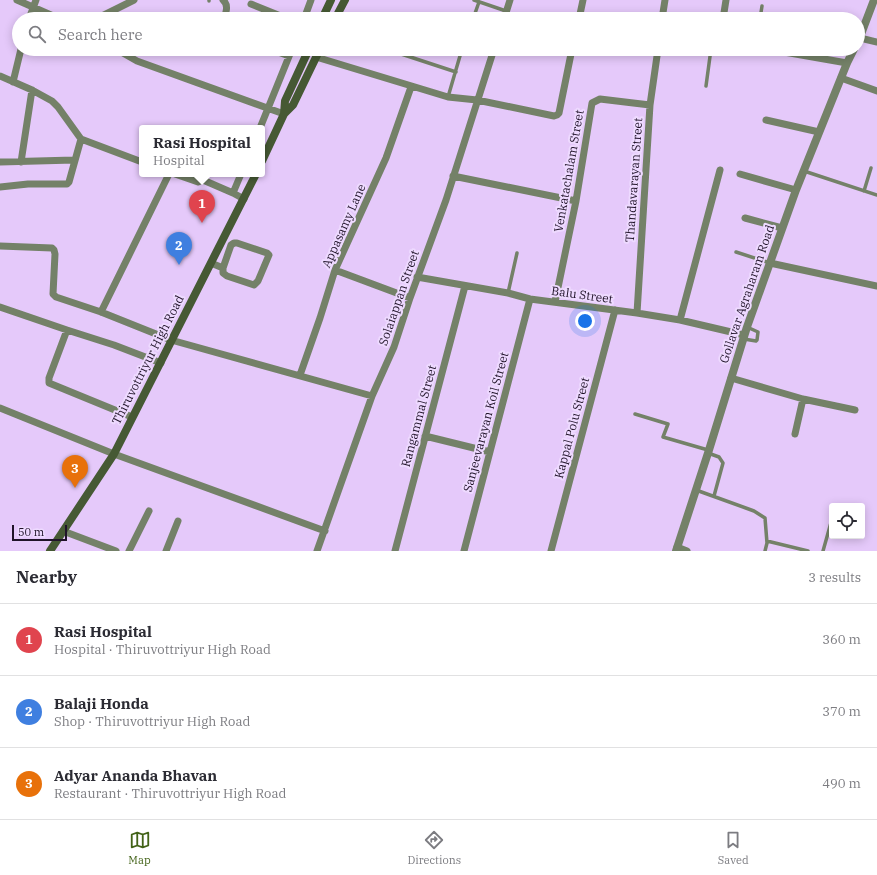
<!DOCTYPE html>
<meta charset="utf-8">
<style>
:root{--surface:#fff;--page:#f7f7f7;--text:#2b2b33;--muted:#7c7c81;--line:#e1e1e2;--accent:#426217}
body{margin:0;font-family:"IBM Plex Serif",serif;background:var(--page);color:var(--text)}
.controls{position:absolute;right:12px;bottom:12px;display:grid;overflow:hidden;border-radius:4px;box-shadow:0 2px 10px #0003}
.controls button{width:36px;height:36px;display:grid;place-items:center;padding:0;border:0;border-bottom:1px solid var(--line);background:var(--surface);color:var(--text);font:20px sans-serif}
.scale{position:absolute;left:12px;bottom:10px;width:55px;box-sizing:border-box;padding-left:4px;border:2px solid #201329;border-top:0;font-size:11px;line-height:14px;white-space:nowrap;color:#201329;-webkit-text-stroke:3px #eedaff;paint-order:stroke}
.you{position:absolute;left:585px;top:321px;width:14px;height:14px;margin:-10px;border:3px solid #fff;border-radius:50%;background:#1a73e8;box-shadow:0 0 0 6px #1a73e833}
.badge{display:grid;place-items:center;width:26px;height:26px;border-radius:50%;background:var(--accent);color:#fff;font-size:13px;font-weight:700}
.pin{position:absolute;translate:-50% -33px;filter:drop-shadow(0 1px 2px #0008)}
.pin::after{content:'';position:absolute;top:21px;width:14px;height:12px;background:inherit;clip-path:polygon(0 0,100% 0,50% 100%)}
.popup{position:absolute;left:139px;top:125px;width:126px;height:52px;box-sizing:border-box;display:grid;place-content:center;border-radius:4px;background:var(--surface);filter:drop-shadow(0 1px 3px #0005);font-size:13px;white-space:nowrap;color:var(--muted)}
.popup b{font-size:15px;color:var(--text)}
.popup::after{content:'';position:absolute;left:50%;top:100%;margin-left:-8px;border:8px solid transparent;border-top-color:var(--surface)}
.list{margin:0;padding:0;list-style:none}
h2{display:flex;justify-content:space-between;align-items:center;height:52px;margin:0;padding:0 16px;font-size:17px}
h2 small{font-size:13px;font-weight:400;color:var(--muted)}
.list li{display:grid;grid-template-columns:26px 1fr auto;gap:12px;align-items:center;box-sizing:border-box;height:72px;padding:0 16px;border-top:1px solid var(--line)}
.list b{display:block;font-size:15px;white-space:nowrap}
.list p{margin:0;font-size:13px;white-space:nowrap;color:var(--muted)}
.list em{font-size:13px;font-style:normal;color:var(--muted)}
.icon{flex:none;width:22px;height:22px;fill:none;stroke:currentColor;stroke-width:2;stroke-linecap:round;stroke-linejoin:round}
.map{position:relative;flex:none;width:877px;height:551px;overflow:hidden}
.search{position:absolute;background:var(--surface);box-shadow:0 2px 10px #0003;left:12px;right:12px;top:12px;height:44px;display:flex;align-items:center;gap:10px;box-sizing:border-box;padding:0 14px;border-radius:22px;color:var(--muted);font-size:15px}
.sheet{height:268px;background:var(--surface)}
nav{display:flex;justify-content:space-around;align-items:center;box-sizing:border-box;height:56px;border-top:1px solid var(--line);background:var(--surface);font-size:11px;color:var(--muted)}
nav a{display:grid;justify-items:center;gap:2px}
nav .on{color:var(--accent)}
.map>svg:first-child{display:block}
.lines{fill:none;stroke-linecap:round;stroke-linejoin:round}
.service{stroke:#748168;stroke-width:3.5}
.minor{stroke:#748168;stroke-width:7}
.tertiary{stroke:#748168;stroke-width:8}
.secondary{stroke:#465934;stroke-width:8}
.labels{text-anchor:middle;stroke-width:4;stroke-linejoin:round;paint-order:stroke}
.street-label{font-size:12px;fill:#201329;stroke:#eedaff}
</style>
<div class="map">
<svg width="877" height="551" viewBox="0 0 877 551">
<rect width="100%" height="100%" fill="#e5c9fa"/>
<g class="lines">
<path class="service" d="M 474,0 L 506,11
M 209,1 L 209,0
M 473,19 L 479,2
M 760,19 L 762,6
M 386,49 L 456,72
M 706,86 L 711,49
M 448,97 L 462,49
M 804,171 L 877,195
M 864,191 L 871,168
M 736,252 L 770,263
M 508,293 L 517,253
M 744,339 L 756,341 L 757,340 L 758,332 L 747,327
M 635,414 L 668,424 L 663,437 L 708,450
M 708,453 L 719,457 L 723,463 L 714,496
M 696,490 L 754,511 L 765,518 L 767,543 L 765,551
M 767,541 L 808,551
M 823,551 L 832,519"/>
<path class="minor" d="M 17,0 L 60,19
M 223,0 C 229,5 226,12 224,19
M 251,4 L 288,19
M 29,19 L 36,0
M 96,19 L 134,0
M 304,19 L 311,0
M 504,19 L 510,0
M 579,19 L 583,0
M 662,19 L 665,0
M 723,19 L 726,0
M 860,38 L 877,42
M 116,49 L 137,61 L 284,114
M 270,49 L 289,56
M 767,49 L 847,63
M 316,57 L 448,97 L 477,100 L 554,116 L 557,115 L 559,113 L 572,49
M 0,76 L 32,90 L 52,101 L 58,107 L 81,139 L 142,162
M 841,78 L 877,91
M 13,82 L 21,49
M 766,120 L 819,132
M 260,128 L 292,49
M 0,162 L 74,160
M 21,162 L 32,90
M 175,174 L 198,182 L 203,180 L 233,193 L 244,199
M 740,174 L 796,190
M 453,176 L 576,201
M 0,187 L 28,184 L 67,184 L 69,182 L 81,139
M 233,193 L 241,174
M 745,218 L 782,228
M 0,246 L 52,248 L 54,250 L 55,254 L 53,294 L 56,297 L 101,312 L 171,340 L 372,396
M 211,263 L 223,268 L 231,245 L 234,243 L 237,243 L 267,253 L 269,255 L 258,281 L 254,285 L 227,276 L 223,273 L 223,268
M 770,263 L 877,286
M 335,270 L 410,298
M 417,277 L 508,293 L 530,299 L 637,313 L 680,320 L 744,335
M 555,302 L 576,201 L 592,103 L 600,99 L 650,105
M 0,307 L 67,330 L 114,345 L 161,363
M 101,312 L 169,174
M 637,313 L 650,105 L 658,49
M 680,320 L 720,170
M 67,330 L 49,378 L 49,383 L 132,417
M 300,375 L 320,318 L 335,270 L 386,158 L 411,87
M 731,378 L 803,399 L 855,410
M 0,408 L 114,454 L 325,531
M 795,434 L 803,399
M 425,436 L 490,452
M 63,531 L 116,551
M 677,547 L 687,551
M 129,551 L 149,511
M 166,551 L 178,521
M 317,551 L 372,396 L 394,347 L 410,298 L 446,200 L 494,49
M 395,551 L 465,286
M 464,551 L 530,299
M 551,551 L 615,310"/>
<path class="tertiary" d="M 858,42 L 874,0
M 676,551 L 709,450 L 747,327 L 796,190 L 847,63 L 854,49"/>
<path class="secondary" d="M 322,19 L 331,0
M 335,19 L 345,0
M 284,114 L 285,101 L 309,49
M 262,161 L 284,114 L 293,105 L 320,49
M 50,551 L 114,454 L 256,174"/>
</g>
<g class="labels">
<g class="street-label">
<text transform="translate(569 171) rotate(-80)" y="4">Venkatachalam Street</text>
<text transform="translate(634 180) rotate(-86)" y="4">Thandavarayan Street</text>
<text transform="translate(344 226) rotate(-66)" y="4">Appasamy Lane</text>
<text transform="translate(747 294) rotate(-71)" y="4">Gollavar Agraharam Road</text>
<text transform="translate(582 295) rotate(8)" y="4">Balu Street</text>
<text transform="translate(399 298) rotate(-71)" y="4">Solaiappan Street</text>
<text transform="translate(148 360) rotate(-63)" y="4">Thiruvottriyur High Road</text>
<text transform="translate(419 416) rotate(-75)" y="4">Rangammal Street</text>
<text transform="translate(486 422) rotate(-75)" y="4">Sanjeevarayan Koil Street</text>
<text transform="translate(572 428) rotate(-75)" y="4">Kappal Polu Street</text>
</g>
</g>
</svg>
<div class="controls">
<button><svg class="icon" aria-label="locate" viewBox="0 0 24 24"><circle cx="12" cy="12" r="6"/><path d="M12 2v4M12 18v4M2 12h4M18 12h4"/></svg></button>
</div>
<div class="scale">50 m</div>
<div class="you"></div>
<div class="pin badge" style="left:202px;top:223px;background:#e0444e">1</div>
<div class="popup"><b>Rasi Hospital</b>Hospital</div>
<div class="pin badge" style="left:179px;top:265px;background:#3f7fe0">2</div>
<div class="pin badge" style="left:75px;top:488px;background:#e8710a">3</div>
<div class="search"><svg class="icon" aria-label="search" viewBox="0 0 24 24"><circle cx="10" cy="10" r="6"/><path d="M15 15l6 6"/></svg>Search here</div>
</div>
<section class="sheet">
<h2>Nearby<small>3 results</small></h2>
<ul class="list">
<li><span class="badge" style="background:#e0444e">1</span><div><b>Rasi Hospital</b><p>Hospital · Thiruvottriyur High Road</p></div><em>360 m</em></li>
<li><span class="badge" style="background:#3f7fe0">2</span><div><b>Balaji Honda</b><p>Shop · Thiruvottriyur High Road</p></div><em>370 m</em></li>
<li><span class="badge" style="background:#e8710a">3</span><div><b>Adyar Ananda Bhavan</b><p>Restaurant · Thiruvottriyur High Road</p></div><em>490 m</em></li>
</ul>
</section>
<nav>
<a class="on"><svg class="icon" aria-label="map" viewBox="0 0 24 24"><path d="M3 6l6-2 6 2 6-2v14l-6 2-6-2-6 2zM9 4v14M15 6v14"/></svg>Map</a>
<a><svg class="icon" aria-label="directions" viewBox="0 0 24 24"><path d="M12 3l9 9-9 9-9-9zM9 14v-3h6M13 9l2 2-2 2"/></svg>Directions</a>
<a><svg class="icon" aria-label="saved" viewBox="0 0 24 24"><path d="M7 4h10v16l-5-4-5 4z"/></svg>Saved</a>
</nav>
